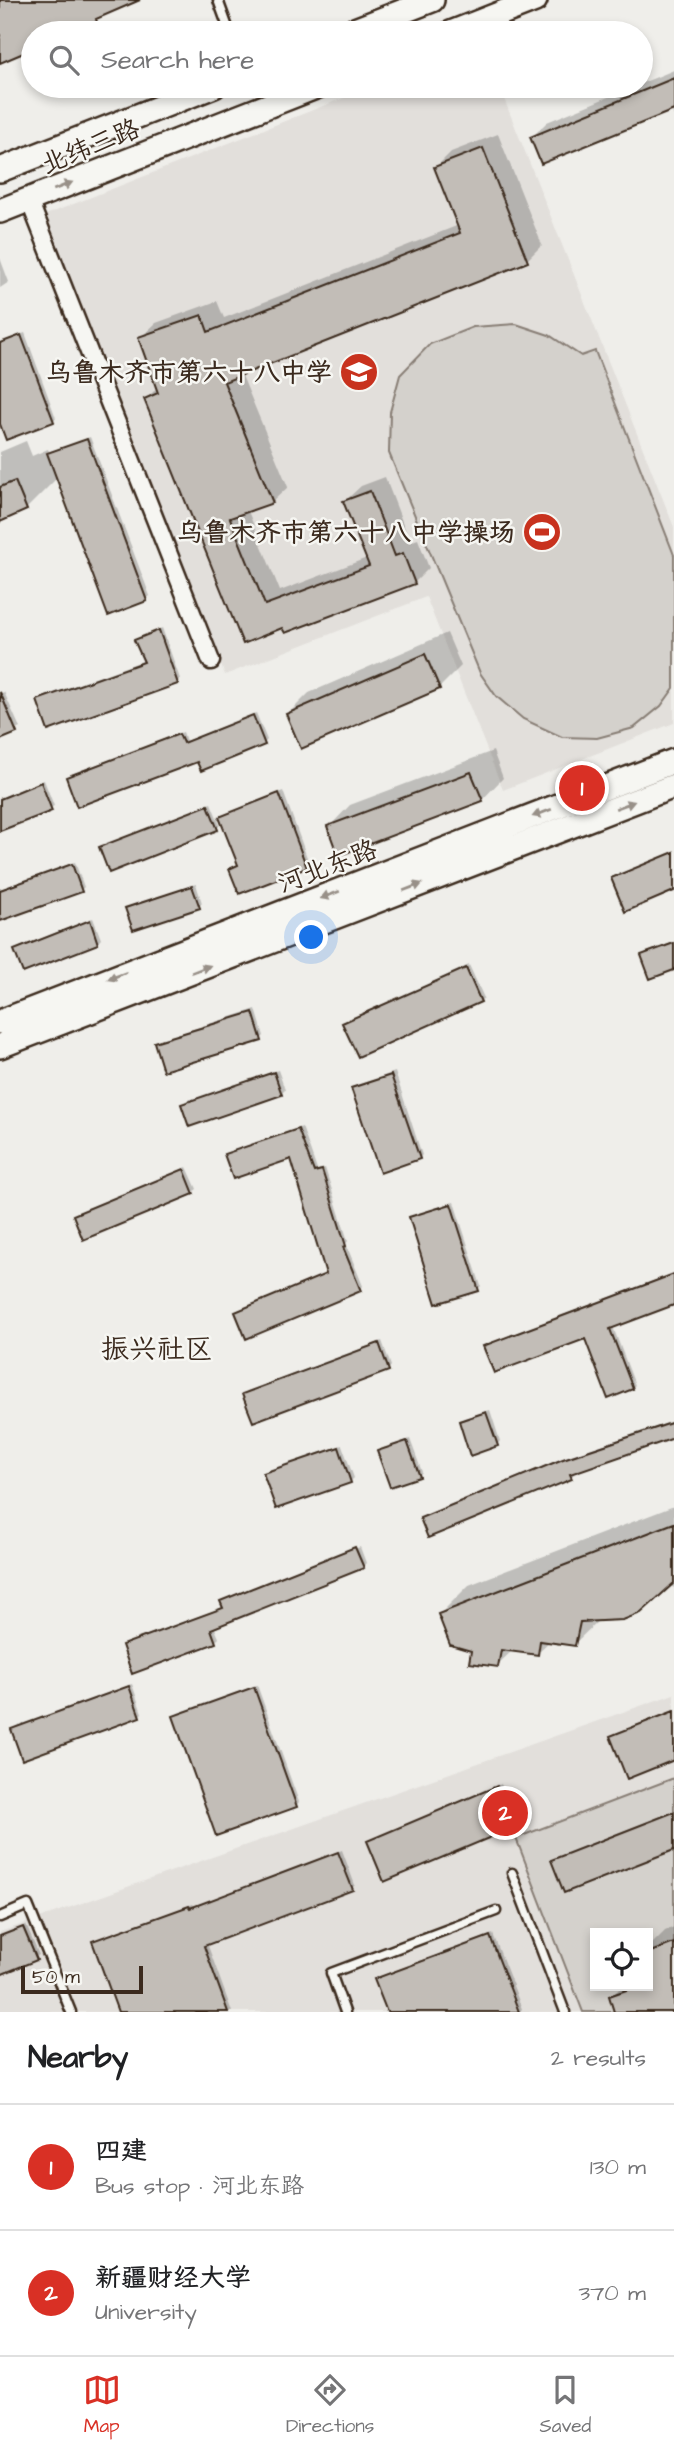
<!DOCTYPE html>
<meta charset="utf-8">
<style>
:root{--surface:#fff;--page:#f6f6f6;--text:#202124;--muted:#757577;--line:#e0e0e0;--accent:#d93025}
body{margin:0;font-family:"Architects Daughter","LXGW WenKai TC",sans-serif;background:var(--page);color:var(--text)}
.controls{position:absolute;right:21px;bottom:21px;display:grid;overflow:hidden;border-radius:0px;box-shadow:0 4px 10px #0003}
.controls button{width:63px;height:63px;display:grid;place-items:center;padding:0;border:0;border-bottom:2px solid var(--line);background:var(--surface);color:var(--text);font:35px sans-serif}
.scale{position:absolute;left:21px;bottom:18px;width:122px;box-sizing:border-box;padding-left:7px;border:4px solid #3b2a1e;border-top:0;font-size:19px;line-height:24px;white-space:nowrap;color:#3b2a1e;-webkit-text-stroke:5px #f6f6f2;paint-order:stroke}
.you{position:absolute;left:312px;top:938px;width:24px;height:24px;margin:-18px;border:5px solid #fff;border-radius:50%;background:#1a73e8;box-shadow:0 0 0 10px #1a73e833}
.badge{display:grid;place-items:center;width:46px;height:46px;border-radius:50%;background:var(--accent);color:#fff;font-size:23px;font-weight:700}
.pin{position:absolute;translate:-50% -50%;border:4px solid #fff;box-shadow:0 2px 7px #0006}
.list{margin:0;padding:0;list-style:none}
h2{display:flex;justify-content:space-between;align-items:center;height:91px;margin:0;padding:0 28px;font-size:30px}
h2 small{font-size:23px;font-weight:400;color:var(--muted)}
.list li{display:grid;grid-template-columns:46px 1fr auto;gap:21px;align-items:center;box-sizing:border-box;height:126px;padding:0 28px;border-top:2px solid var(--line)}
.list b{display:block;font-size:26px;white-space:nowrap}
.list p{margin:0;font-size:23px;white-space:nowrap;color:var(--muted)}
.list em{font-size:23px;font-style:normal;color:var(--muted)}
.icon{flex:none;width:38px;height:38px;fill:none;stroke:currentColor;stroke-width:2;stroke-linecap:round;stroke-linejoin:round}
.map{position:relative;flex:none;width:674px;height:2012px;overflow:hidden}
.search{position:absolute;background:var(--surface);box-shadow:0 4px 10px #0003;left:21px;right:21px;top:21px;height:77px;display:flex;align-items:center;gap:18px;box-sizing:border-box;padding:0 24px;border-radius:38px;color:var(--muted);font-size:26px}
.sheet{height:343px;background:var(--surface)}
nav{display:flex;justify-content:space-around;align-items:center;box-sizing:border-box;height:98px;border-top:2px solid var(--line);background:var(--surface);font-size:19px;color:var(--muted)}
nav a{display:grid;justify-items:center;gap:4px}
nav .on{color:var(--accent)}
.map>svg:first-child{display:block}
.built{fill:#e2dfdb;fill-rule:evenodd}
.garden{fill:#d4d1cc;stroke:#887e75;stroke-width:2;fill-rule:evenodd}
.shadow{fill:#0003}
.building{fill:#c2bdb7;stroke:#3b2a1e;stroke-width:2}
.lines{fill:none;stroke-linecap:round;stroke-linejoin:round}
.lane-casing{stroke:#3b2a1e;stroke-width:13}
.street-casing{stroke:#3b2a1e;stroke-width:21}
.secondary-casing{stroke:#3b2a1e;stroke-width:28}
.lane{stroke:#f6f6f2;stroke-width:8}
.street{stroke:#f6f6f2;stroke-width:16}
.secondary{stroke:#f6f6f2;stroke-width:23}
.oneway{fill:#989088}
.labels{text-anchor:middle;stroke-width:5;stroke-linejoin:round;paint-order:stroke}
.street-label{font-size:26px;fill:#3b2a1e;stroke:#f6f6f2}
.poi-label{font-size:26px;font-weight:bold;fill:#3b2a1e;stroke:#f6f6f2;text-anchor:end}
.neighbourhood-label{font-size:28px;fill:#3b2a1e;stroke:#f6f6f2}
</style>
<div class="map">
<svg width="674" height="2012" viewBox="0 0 674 2012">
<rect width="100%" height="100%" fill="#efeeea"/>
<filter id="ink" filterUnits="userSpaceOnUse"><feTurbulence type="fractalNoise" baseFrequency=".0143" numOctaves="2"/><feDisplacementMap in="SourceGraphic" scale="14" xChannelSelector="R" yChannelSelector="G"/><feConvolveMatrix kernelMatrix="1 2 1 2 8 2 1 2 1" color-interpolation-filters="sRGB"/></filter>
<g filter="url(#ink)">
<path class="built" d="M 374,86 L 499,86 L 674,527 L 674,723 L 503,790 L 426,597 L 225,675 L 43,216 Z
M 674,1694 L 674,2012 L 0,2012 L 0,1932 ZM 595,1933 L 648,1933 L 648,1986 L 595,1986 Z"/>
<path class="garden" d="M 516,324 L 549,335 L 581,356 L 595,351 L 674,555 L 674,688 L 661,706 L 634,728 L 597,738 L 562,737 L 523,719 L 496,696 L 480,673 L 389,453 L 390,412 L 400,375 L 430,344 L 473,327 Z
M 674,1778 L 674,2012 L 583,2012 L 516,1838 ZM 595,1933 L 648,1933 L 648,1986 L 595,1986 Z"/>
<path class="shadow" d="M 674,70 L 674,116 L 671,109 L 532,137 L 547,122 Z
M 498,134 L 542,245 L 527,260 L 241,373 L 288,487 L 272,502 L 248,511 L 280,591 L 367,558 L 345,501 L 361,486 L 385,477 L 410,542 L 418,539 L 429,568 L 414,583 L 283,625 L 244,641 L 146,399 L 158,387 L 140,338 L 156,323 L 217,301 L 224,318 L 459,225 L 436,167 L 451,152 Z
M 0,258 L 9,282 L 0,288 Z
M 25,333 L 56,418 L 53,421 L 0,419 L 0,342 Z
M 90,437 L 150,596 L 146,599 L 109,613 L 58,477 L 26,509 L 0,520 L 0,452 L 26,441 L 32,456 L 48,449 L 50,454 Z
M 162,628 L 180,679 L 177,682 L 39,700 L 42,697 L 145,660 L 136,641 Z
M 447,633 L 461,666 L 439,688 L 302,747 L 288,714 L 309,693 Z
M 4,692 L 20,728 L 0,738 L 0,694 Z
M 256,713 L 267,740 L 264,743 L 198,759 L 68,777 L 71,774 L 183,732 L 186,741 Z
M 493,751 L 503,778 L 482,800 L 329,827 L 350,805 Z
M 44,780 L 54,806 L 0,829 L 0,798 Z
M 283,791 L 309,863 L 306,866 L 231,869 L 240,864 L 221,817 Z
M 211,803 L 220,825 L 217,828 L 101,848 L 105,845 Z
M 674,851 L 674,890 L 613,878 L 616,875 Z
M 75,862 L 84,887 L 81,890 L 0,920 L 0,889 Z
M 196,884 L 202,903 L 199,906 L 127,909 L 131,906 Z
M 93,918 L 101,939 L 98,942 L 24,971 L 16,950 L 19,947 Z
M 674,942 L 674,969 L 643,955 L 646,952 Z
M 469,965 L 484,998 L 480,1001 L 344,1023 Z
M 256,1009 L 264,1036 L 261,1039 L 156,1043 L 159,1040 Z
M 278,1070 L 285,1090 L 281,1094 L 183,1104 L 186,1101 Z
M 395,1072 L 422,1155 L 419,1158 L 353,1089 L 357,1085 Z
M 302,1127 L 317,1170 L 325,1168 L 348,1241 L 346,1244 L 363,1286 L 360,1289 L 237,1313 L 328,1273 L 292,1157 L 226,1155 L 230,1152 Z
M 187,1167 L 197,1189 L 193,1192 L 84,1238 L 75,1216 L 78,1212 Z
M 454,1202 L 481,1286 L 478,1289 L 411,1218 L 414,1215 Z
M 674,1273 L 674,1304 L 613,1327 L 635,1385 L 632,1388 L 586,1337 L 485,1346 L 489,1343 Z
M 382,1341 L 391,1366 L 388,1370 L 244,1394 L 247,1391 Z
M 490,1410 L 500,1441 L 497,1445 L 461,1421 L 464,1418 Z
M 674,1421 L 674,1437 L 573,1471 L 574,1474 L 571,1477 L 422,1519 L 425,1515 L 568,1456 Z
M 410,1439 L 422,1472 L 419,1475 L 379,1452 L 383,1448 Z
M 342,1445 L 354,1478 L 351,1481 L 277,1507 L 265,1473 L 268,1470 Z
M 674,1506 L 674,1588 L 670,1585 L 599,1620 L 574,1644 L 550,1641 L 537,1653 L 513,1650 L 497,1665 L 473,1650 L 440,1614 L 469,1585 Z
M 360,1547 L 366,1563 L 363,1566 L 214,1626 L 219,1638 L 215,1642 L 124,1645 L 127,1642 L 224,1607 L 223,1602 Z
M 132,1684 L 142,1713 L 139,1716 L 13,1729 L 16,1726 Z
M 257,1685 L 299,1802 L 296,1806 L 175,1716 L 178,1713 Z
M 674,1710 L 674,1758 L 612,1737 L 615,1733 Z
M 501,1784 L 517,1822 L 514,1825 L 369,1842 Z
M 674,1811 L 674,1848 L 553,1860 L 556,1857 Z
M 342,1850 L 355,1885 L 352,1888 L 207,1943 L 232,2012 L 119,2012 L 94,1942 L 97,1939 L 193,1904 L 194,1906 Z
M 26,1925 L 39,1955 L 0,1973 L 0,1936 Z
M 674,1927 L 674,2012 L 616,2012 L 611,1997 L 622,1986 L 648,1986 L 648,1948 L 665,1931 Z
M 493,1934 L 522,2009 L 519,2012 L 388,2012 L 376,1980 L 380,1976 Z"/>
<path class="building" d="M 0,0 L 140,0 L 96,19 L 97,22 L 70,33 L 33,33 L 33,49 L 0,63 Z
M 674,78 L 674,110 L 541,164 L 530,137 Z
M 483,148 L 528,262 L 224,382 L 273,503 L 230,518 L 265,605 L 369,566 L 343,501 L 370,491 L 395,556 L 403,553 L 415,584 L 285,633 L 282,628 L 243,644 L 144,399 L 158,393 L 138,337 L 202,315 L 208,332 L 460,233 L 434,167 Z
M 21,335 L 54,422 L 6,440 L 0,424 L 0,343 Z
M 87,439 L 147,601 L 108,616 L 47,453 Z
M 15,481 L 27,510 L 0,522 L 0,487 Z
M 159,630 L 178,684 L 48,731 L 37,700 L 144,662 L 134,640 Z
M 425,654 L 440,689 L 301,749 L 286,714 Z
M 0,692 L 17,733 L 0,740 Z
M 253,715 L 265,745 L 201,771 L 197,762 L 77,807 L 66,777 L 179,734 L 183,743 Z
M 471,772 L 483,801 L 338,856 L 327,826 Z
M 41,782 L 52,811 L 0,831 L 0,799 Z
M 279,793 L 307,868 L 239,894 L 229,869 L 238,865 L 219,817 Z
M 208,805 L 218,830 L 109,873 L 99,847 Z
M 674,852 L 674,891 L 625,912 L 611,878 Z
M 72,864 L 82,892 L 0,921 L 0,890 Z
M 192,886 L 200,908 L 133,930 L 125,908 Z
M 90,920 L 98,944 L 23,973 L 14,950 Z
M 674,943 L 674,970 L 650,979 L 641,955 Z
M 466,968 L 481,1002 L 358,1057 L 342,1023 Z
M 253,1012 L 262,1041 L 163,1071 L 154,1042 Z
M 274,1072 L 282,1095 L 189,1127 L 181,1104 Z
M 391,1075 L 420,1159 L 380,1173 L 351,1088 Z
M 298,1129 L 314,1172 L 322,1170 L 346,1246 L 343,1247 L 361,1291 L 246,1339 L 235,1312 L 326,1274 L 291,1159 L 233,1179 L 224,1154 Z
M 184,1169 L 194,1194 L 83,1240 L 73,1215 Z
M 451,1204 L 479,1291 L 436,1304 L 409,1217 Z
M 674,1274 L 674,1305 L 610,1329 L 633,1389 L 608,1399 L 585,1339 L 494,1373 L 483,1346 Z
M 379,1343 L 389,1371 L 253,1422 L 242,1394 Z
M 486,1412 L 498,1446 L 470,1456 L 459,1421 Z
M 674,1422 L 674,1438 L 570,1474 L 572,1479 L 428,1538 L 420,1518 L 563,1459 Z
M 407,1441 L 420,1477 L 390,1487 L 377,1451 Z
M 339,1447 L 351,1483 L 276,1509 L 263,1473 Z
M 674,1523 L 674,1583 L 641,1613 L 623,1620 L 580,1622 L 575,1646 L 540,1641 L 538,1655 L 501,1650 L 498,1667 L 469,1663 L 471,1651 L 450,1645 L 438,1614 Z
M 355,1547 L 364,1568 L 211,1629 L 216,1643 L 132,1674 L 122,1645 L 223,1608 L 220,1601 Z
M 129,1686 L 140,1717 L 22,1760 L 11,1729 Z
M 254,1687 L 297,1807 L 216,1836 L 173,1716 Z
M 674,1711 L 674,1760 L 627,1779 L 610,1736 Z
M 497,1786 L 515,1827 L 384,1882 L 367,1841 Z
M 674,1812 L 674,1850 L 564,1893 L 551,1860 Z
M 338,1852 L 353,1890 L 204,1946 L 228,2012 L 118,2012 L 92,1941 L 189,1906 L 190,1908 Z
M 23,1927 L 37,1960 L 0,1975 L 0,1936 Z
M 490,1936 L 519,2012 L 387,2012 L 374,1979 Z
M 674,1943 L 674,2012 L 614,2012 L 609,1996 L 638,1986 L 648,1986 L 648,1953 Z"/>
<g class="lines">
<defs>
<path id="lane" d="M 218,0 L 230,33
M 512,1873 L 565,2012
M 0,1917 L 28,1905 L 71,2012
M 345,2012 L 331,1973 L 496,1911"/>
<path id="street" d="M 29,200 L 211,661"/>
<path id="secondary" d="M 347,33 L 432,0
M 451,33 L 535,0
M 0,170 L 214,86
M 0,211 L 318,86
M 0,1022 L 674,761
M 0,1046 L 674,786"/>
</defs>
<use href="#lane" class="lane-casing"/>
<use href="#street" class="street-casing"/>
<use href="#secondary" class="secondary-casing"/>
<use href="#lane" class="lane"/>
<use href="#street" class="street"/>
<use href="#secondary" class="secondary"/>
</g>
<defs><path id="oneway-solid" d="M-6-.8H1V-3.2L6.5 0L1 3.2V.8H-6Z" transform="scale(1.75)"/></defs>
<g class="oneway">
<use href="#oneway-solid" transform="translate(63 186) rotate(-22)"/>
<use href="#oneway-solid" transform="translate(625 805) rotate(-21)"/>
<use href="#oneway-solid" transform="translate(542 813) rotate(159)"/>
<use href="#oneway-solid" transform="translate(413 887) rotate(-21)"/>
<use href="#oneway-solid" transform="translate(330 895) rotate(159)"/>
<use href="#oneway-solid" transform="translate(201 969) rotate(-21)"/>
<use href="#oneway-solid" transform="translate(117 976) rotate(159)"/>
</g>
</g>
<defs>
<symbol id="school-disc" viewBox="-11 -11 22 22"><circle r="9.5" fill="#c8321e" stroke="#f6f6f2"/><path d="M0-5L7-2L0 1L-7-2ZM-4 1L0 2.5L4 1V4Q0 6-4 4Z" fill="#fff"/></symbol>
<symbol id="stadium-disc" viewBox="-11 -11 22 22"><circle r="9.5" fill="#c8321e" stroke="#f6f6f2"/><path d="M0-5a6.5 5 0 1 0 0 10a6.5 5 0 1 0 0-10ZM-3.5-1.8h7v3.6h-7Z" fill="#fff"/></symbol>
</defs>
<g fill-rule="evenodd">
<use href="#school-disc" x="337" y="350" width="44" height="44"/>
<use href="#stadium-disc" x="520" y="510" width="44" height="44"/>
</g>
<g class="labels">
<g class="street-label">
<text transform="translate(90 146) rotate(-22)" y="9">北纬三路</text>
<text transform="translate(327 866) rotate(-21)" y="9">河北东路</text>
</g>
<g class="poi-label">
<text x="332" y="381">乌鲁木齐市第六十八中学</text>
<text x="515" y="541">乌鲁木齐市第六十八中学操场</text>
</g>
<g class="neighbourhood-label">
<text x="157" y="1358">振兴社区</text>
</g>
</g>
</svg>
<div class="controls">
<button><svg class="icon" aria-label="locate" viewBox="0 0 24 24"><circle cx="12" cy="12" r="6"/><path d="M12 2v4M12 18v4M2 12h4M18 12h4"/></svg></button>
</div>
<div class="scale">50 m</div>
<div class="you"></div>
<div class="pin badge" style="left:582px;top:788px">1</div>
<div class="pin badge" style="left:505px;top:1813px">2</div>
<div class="search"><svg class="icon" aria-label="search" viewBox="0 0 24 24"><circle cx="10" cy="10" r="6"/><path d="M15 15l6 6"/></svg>Search here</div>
</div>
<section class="sheet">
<h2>Nearby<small>2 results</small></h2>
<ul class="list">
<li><span class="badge">1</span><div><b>四建</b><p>Bus stop · 河北东路</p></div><em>130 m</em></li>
<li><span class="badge">2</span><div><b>新疆财经大学</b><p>University</p></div><em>370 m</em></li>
</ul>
</section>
<nav>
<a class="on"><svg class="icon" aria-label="map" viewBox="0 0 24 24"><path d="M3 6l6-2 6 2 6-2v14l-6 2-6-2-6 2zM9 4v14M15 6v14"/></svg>Map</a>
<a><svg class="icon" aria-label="directions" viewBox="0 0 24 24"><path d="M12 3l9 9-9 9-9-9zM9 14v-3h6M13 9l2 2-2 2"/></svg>Directions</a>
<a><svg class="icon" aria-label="saved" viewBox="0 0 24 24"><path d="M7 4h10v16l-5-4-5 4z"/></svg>Saved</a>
</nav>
